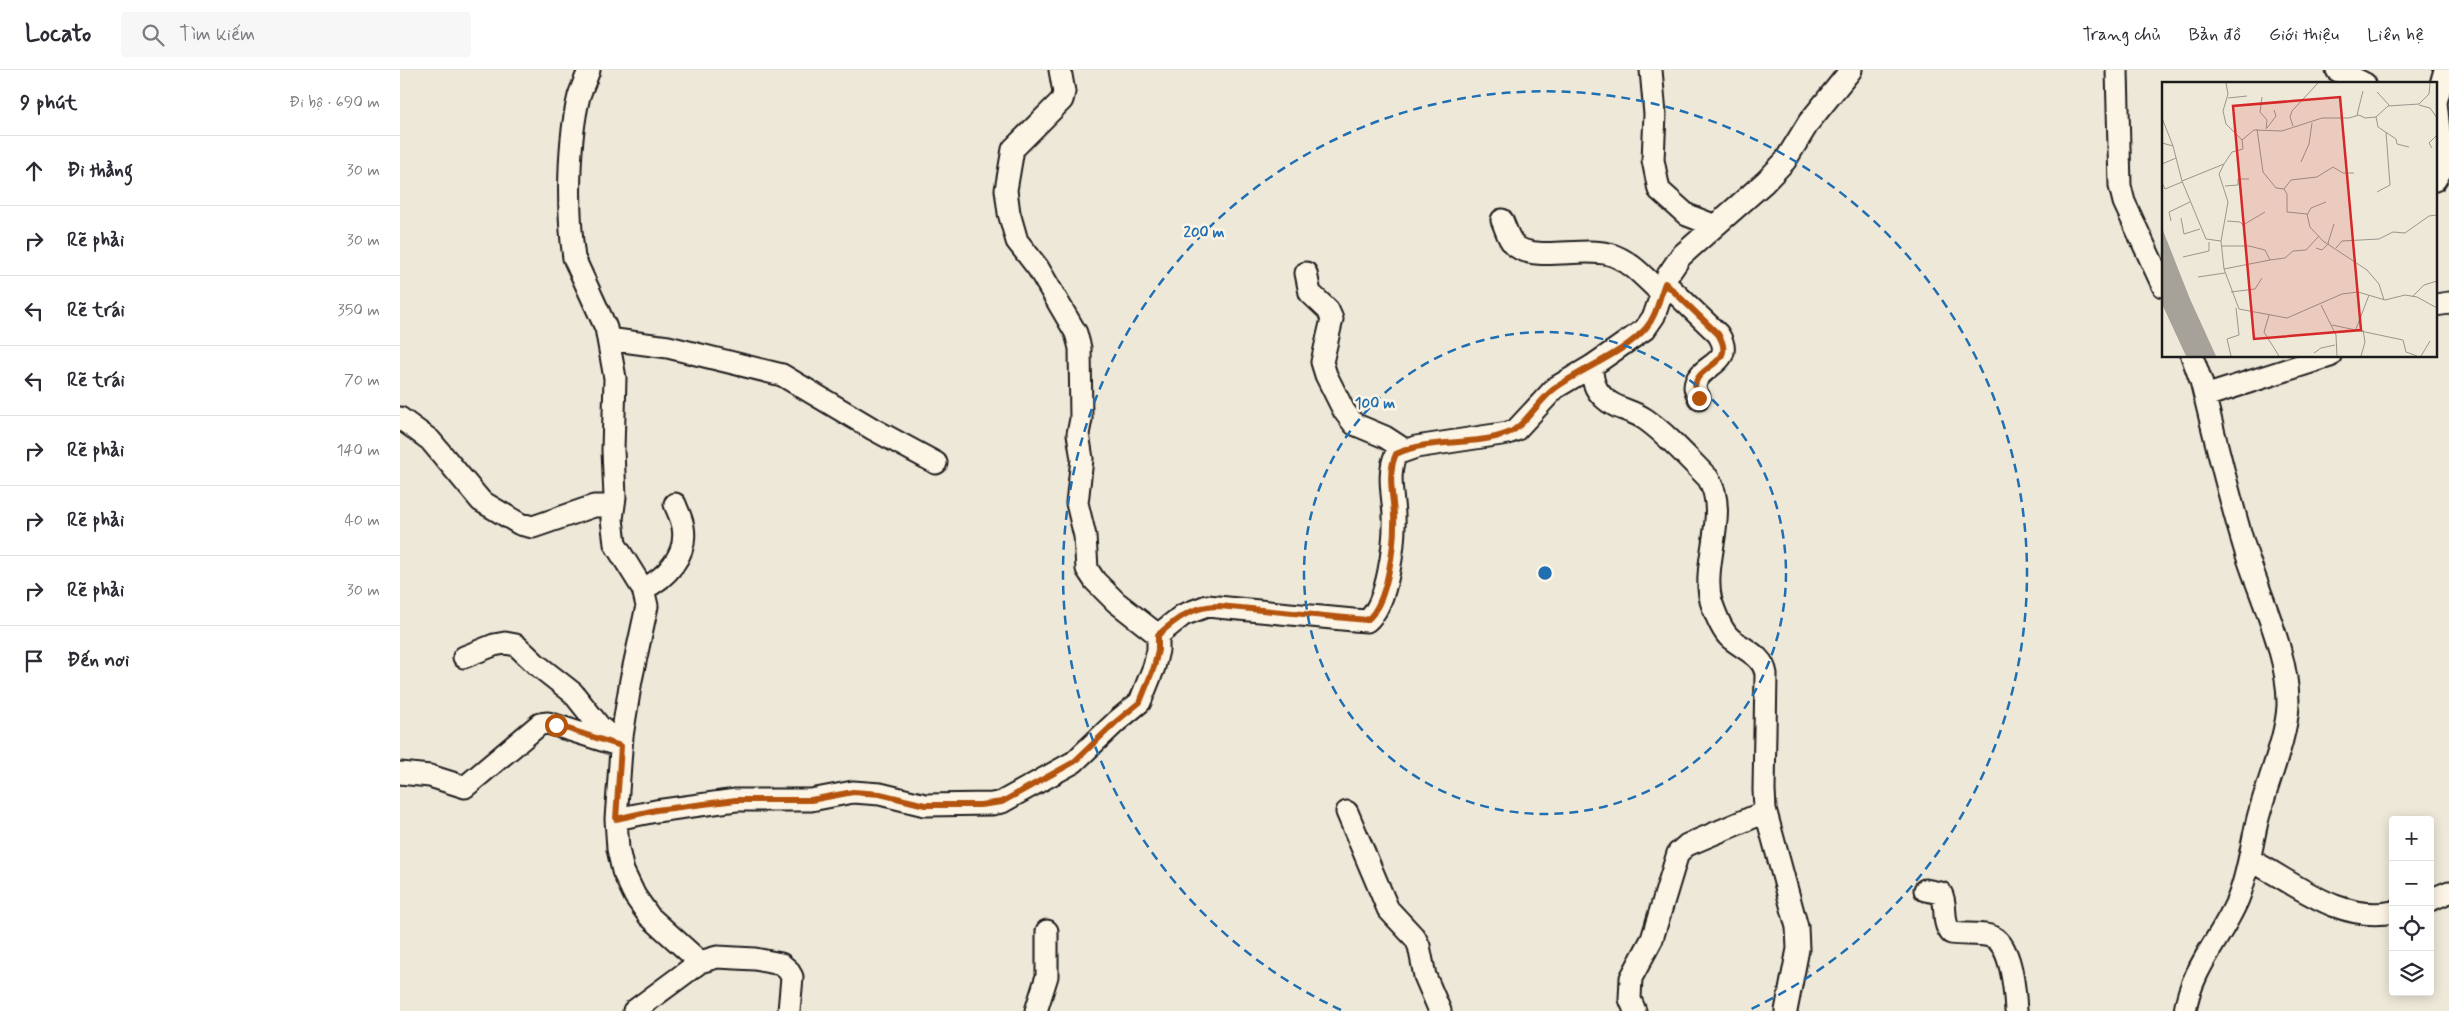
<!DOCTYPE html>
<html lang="vi">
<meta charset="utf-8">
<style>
:root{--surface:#fff;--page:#f7f7f7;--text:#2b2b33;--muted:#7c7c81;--line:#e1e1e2}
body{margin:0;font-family:Mynerve,sans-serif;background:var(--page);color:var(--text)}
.controls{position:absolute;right:15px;bottom:15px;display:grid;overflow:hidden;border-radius:5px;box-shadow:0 2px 12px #0003}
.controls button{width:45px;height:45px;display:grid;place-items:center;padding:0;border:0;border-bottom:1px solid var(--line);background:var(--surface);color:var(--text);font:25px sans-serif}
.stop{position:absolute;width:15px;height:15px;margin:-11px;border:4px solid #b45309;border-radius:50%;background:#fff}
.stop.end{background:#b45309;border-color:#fff;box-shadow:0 1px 5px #0008}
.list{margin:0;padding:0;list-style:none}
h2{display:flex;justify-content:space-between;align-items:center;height:65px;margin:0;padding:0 20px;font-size:21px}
h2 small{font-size:16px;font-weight:400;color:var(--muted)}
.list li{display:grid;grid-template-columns:32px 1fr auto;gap:15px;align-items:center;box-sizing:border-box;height:70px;padding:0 20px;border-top:1px solid var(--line)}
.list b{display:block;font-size:19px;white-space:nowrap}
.list em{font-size:16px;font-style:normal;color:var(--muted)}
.icon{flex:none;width:28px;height:28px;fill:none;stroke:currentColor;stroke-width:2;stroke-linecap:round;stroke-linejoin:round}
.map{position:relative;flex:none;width:2049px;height:941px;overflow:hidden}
header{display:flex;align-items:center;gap:30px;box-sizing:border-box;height:70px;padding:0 25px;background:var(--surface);border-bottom:1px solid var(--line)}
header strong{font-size:24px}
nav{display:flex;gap:28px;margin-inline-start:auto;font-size:18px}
.search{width:350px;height:45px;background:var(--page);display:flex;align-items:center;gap:12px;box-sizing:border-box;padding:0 18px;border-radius:5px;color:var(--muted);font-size:19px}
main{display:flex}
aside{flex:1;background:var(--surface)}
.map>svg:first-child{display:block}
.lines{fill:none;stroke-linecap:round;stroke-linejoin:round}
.minor-casing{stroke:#1c1c1c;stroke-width:25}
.minor{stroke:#fcf5e5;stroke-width:21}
.route{stroke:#b45309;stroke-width:6}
.ring{fill:none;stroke:#1f6fb2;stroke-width:2.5;stroke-dasharray:9 6}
.inset-road{fill:none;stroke:#9a968d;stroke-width:1}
.view{fill:#d62828;fill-opacity:0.15;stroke:#d62828;stroke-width:2.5}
.inset-edge{fill:none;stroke:#1c1c1c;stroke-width:2.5}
.centre{fill:#1f6fb2;stroke:#fcf5e5;stroke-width:2.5}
.ring-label{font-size:15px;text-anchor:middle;font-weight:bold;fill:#1f6fb2;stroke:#fcf5e5;stroke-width:5;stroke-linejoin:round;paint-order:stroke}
</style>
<header>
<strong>Locato</strong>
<div class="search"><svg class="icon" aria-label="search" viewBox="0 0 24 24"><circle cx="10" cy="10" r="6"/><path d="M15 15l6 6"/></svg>Tìm kiếm</div>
<nav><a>Trang chủ</a><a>Bản đồ</a><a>Giới thiệu</a><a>Liên hệ</a></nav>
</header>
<main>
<aside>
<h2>9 phút<small>Đi bộ · 690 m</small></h2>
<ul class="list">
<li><svg class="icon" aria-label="ahead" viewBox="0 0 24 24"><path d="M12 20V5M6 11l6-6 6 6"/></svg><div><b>Đi thẳng</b></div><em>30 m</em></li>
<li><svg class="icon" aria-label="right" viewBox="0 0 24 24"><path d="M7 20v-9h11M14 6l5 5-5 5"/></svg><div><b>Rẽ phải</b></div><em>30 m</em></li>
<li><svg class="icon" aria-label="left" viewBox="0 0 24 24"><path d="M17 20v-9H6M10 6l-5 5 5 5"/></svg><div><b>Rẽ trái</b></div><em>350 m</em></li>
<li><svg class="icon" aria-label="left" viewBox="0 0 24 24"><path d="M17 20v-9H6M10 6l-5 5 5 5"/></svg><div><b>Rẽ trái</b></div><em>70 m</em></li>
<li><svg class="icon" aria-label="right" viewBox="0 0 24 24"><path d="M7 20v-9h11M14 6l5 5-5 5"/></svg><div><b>Rẽ phải</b></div><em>140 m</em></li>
<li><svg class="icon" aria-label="right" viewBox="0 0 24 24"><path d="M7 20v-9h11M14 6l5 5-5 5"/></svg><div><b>Rẽ phải</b></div><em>40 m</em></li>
<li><svg class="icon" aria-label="right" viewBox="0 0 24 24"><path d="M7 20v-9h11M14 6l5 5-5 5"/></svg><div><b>Rẽ phải</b></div><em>30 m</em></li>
<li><svg class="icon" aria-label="arrive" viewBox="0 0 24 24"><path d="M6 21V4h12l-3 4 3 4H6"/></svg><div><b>Đến nơi</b></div></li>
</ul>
</aside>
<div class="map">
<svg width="2049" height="941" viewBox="0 0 2049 941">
<rect width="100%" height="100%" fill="#eee8d9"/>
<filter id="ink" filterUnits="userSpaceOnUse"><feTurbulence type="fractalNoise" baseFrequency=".02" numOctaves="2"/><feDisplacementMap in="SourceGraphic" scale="10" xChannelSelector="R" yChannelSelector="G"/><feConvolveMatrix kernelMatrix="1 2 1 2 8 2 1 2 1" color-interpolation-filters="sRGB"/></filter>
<g filter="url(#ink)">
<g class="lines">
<defs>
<path id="minor" d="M 189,0 C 186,9 182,17 179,26 C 168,71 167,141 174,188 L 206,258 L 215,308 L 213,380 L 215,427 L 212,449 L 215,474 L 243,519 L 247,536 L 231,610 L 222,666 L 216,749 L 218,779 L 223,801 L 235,826 L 249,846 L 300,892
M 1251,0 L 1255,44 L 1253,90 L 1259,120 L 1287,145 L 1313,155
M 1717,0 L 1720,116 L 1724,132 L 1763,216
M 1937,0 L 1965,14
M 2035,110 L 2043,97 L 2036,32 L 2045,0
M 1102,150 C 1106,159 1109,172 1117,177 C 1136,191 1183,177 1209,184 C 1230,190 1245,208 1261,223
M 906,203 L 910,223 L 928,240 L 932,249 L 922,292 L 926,305 L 944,341 L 954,354 L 985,367 L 1005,380
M 1265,213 L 1318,264 C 1338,295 1296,294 1295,317 C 1295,320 1298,325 1299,328
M 2035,235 L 2049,233
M 208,269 L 268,277 L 382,305 L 473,359 L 536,393
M 1192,296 C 1192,309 1194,319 1204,328 C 1215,339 1232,340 1245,349 C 1268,365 1288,388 1308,408 C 1330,442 1301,492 1311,531 C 1315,543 1321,560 1330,568 C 1344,580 1363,585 1366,604 L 1364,720 L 1365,739 L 1358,745 L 1287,775 L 1278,783 L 1252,869 L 1231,908 L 1230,929 L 1235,941
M 1805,326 L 1930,286
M 0,348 L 30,370 L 81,431 L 120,454 L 133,457 L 194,436 L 213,436
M 243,519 C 266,508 288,485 283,457 C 282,449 278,442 275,434
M 758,565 L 783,545 L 807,536 L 953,550 L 967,551 C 988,534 995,472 994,445 C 993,425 987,403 996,384 L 1016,377 L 1108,363 L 1116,360 L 1155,318 L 1192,296 L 1245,259 L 1254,246 L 1268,205 L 1281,186 L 1365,112 L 1385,91 L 1409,52 L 1451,0
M 64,587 L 94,575 L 105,573 L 116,575 L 136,594 L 173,623 L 200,657 L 207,663 L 222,666
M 0,703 L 30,706 L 65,717 L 140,654 L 148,653 L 221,676
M 1365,739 L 1397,857 L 1398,879 L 1386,941
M 947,742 L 988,839 L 1015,868 L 1019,876 L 1025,906 L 1040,941
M 216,749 L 256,741 L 336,730 L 411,730 L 453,722 L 480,724 L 525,735 L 592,734 L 602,732 L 674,692 L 717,651 L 740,632 L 754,597 L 758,580 L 758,565 L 716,532 L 695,511 L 687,499 L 685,466 L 677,433 L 682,389 L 678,364 L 681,349 L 680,278 L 676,263 L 638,198 L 617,171 L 609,143 L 606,120 L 613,79 L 662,30 L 664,22 L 660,0
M 1850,790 C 1894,812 1939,853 1993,842
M 1525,820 L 1541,823 C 1548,835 1541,852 1551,863 C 1564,865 1578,863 1590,866 C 1612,872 1615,923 1616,941
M 2030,830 L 2049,822
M 234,941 L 300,892 L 317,887 L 355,889 L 381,894 L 388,900 L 392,907 L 389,941
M 636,941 L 647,906 L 647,861
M 1785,941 C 1791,899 1822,867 1838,829 C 1848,804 1851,778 1857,752 C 1865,718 1887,668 1888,635 C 1889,585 1860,527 1845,479 C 1828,424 1815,367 1801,311 L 1792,286"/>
</defs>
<use href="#minor" class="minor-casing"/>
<use href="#minor" class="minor"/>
</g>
</g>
<g class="lines" filter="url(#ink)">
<path class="route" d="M 156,655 L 221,676 L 216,749 L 256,740 L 336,730 L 411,730 L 453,722 L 480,724 L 525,735 L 580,735 L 602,732 L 674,692 L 717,651 L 740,632 L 754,597 L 758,580 L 758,565 C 777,548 793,536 819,536 L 967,550 C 988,534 995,472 994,445 C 993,425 987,403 996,384 C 1031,367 1073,377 1108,363 C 1124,357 1139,330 1154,319 C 1182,298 1223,284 1246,258 C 1257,245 1259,228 1265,213 L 1318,264 C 1338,295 1296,294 1295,317 C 1295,320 1298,325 1299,328"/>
</g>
<g class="ring">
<circle cx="1145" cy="503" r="241"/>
<path d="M941 940A482 482 0 1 1 1349 940"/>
</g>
<g transform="translate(1762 12)">
<rect width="275" height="275" fill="#eee8d9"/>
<path d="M 0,146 L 28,217 L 54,274 L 24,274 L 0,222 Z" fill="#a7a299"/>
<path class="inset-road" d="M 215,10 L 227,23M 100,15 L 98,30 L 105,38 L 104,47M 66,16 L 85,14M 257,23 L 268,26 L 275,36M 195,33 L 201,9M 214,35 L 216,45 L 234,57 L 235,62 L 247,65M 0,36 L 11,64M 131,44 L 128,35 L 130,29 L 156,1M 105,46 L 114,34 L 112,28M 95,47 L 101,90 L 114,106 L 122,107 L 129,98 L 155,95 L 171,85 L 181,91 L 192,91M 80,58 L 92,48 L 120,49 L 160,36 L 187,36 L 197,33 L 203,36 L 214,35 L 226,24 L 257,22 L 267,12 L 268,1M 0,61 L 11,64 L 20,99 L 44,157 L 59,159 L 62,187 L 77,227 L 125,236 L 180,212 L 196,210 L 223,218 L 243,213 L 255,215 L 275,226M 270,66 L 267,61 L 275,53M 139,80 L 147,62 L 150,41M 0,82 L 14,76M 20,99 L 62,82 L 70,70 L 81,67 L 80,58 L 64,42 L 61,29 L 66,12 L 64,1M 0,101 L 3,107 L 20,100M 63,104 L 76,103 L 76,97 L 87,97M 122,107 L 125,112 L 125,130 L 145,132 L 148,145 L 161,159 L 205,188 L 217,202 L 222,218M 215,110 L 228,103 L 224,50M 145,133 L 149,126 L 164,120M 19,136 L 22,152 L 38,147M 9,139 L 7,130 L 28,120M 65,139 L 78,140 L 81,143 L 103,130M 59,159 L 66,120 L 57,92 L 62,82M 166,161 L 172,142M 60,164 L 87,164 L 103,168 L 108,178 L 123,176 L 131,169 L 144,168 L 157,154M 154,166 L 160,168 L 167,161M 174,166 L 180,159 L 217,157 L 231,150 L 243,151 L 267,134 L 275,133M 21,175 L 47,169 L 47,160M 62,187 L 108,178M 36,195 L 63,191M 69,210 L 93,207 L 100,196M 250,215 L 262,203 L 275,199M 159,223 L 174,253 L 175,274M 107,233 L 102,250 L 117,274M 170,243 L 241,258 L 244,270 L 255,274M 194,247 L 207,213M 152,271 L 159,266 L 173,263M 69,274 L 65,257 L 77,253 L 74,226M 199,274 L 203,260 L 201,248M 259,274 L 268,259"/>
<path class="view" d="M 178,15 L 199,248 L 92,257 L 71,24 Z"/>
<rect width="275" height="275" class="inset-edge"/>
</g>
<circle cx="1145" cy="503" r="8" class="centre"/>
<g class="ring-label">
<text x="804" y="167">200 m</text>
<text x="975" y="338">100 m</text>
</g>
</svg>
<div class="controls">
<button>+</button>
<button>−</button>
<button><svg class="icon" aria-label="locate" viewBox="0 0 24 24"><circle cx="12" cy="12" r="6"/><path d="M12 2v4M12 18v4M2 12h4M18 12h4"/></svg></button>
<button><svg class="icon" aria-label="layers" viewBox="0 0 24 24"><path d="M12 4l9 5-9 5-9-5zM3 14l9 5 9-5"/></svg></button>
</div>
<div class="stop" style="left:156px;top:655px"></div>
<div class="stop end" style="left:1299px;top:328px"></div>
</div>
</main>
